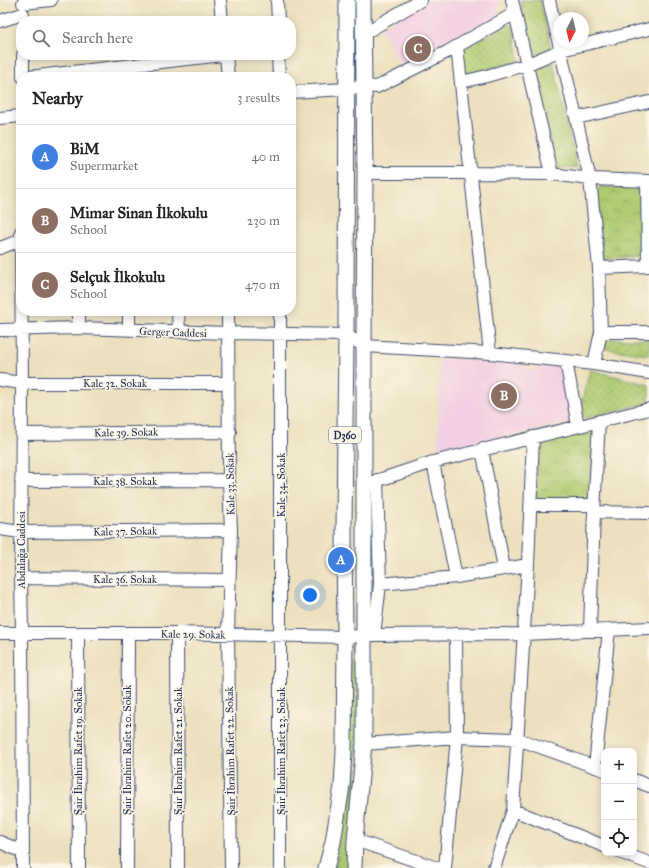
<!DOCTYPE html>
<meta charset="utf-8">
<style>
:root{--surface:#fff;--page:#f2f2f2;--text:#222;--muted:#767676;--line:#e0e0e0;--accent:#1a73e8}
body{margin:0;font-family:"IM FELL Great Primer",serif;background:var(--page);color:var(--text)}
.controls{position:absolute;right:12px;bottom:12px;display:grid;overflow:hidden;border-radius:8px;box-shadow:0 2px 10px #0003}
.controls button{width:36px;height:36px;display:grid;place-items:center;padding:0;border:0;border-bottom:1px solid var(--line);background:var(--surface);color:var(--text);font:20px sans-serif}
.compass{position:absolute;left:553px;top:12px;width:36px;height:36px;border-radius:50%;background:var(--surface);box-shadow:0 2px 10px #0003;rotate:187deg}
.you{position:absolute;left:310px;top:595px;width:14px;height:14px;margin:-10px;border:3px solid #fff;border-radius:50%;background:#1a73e8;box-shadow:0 0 0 6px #1a73e833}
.badge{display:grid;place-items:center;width:26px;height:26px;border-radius:50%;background:var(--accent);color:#fff;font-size:13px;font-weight:700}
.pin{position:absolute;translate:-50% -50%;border:2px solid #fff;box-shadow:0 1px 4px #0006}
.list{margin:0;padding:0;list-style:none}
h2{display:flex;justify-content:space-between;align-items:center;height:52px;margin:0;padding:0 16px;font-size:17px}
h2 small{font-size:13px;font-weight:400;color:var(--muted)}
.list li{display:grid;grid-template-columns:26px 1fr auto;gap:12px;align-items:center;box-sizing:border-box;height:64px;padding:0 16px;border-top:1px solid var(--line)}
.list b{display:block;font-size:15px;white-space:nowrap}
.list p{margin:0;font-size:13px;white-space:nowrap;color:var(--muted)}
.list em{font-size:13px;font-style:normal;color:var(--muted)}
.icon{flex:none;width:22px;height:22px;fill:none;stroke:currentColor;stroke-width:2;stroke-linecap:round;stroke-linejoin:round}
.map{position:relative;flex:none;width:649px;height:868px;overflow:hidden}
.search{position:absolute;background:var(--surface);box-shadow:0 2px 10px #0003;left:16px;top:16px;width:280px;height:44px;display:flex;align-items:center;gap:10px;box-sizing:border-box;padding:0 14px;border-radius:16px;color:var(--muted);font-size:15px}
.panel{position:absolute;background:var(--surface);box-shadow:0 2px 10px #0003;left:16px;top:72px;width:280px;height:244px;border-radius:16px}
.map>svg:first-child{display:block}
.built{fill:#f2cfe2}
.grass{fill:url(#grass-dots);stroke:#647c67}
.park{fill:url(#park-crowns);stroke:#647c67}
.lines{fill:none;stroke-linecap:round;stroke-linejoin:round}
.minor-casing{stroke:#3a4a6c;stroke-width:14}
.major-casing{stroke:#3a4a6c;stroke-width:17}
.minor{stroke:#fff;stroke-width:12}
.major{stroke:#fff;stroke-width:15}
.labels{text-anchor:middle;stroke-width:3;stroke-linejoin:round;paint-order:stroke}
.shield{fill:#fcf5e5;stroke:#5e6a86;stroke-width:1}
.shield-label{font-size:10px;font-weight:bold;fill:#1b2f5e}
.street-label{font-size:11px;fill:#1b2f5e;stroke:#fcf5e5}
</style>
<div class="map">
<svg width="649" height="868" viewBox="0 0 649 868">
<defs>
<pattern id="grass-dots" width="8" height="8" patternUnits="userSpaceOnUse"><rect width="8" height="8" fill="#aeca70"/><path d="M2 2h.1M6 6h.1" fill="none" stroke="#8da45f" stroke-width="1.8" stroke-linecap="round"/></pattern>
<pattern id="park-crowns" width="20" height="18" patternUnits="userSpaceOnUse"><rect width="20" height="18" fill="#aeca70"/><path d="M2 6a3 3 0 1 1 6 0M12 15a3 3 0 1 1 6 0" fill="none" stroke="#8da45f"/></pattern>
</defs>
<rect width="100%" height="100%" fill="#fcf5e5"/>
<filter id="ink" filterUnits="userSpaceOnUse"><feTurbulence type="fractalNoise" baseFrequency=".025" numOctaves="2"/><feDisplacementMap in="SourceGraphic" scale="8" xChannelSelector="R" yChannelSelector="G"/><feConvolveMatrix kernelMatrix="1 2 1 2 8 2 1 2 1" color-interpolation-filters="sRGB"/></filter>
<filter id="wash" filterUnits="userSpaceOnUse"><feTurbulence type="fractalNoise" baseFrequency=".012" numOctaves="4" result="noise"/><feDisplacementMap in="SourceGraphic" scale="16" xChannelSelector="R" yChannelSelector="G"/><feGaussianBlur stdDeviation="0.9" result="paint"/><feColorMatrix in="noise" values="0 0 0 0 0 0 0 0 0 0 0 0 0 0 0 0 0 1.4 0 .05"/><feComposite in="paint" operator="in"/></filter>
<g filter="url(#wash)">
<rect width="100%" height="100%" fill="#ece0be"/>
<path class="built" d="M 429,0 L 499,0 L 498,19 L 404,71 L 381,28 Z
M 439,358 L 522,363 L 529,371 L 536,370 L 540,364 L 564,366 L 572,422 L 438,453 Z"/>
<path class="grass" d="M 520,0 L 540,0 L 551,49 L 534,55 Z
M 506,25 L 513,26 L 519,61 L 465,76 L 461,50 Z
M 553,63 L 577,168 L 556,168 L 534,69 Z
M 605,339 L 649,339 L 649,355 L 606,349 Z
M 590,370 L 649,385 L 649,403 L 585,418 L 579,411 Z
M 355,642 L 358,650 L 356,778 L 350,868 L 335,868 L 341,830 L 351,645 Z"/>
<path class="park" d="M 600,187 L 640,188 L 644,255 L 603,259 L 596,192 Z
M 594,431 L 590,499 L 536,501 L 538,444 Z"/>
</g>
<g filter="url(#ink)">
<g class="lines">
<defs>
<path id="minor" d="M 220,0 L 222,21
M 277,0 L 278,21
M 512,0 L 552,174
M 549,0 L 590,179 L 599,268 L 601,332 L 594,364
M 23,3 L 51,0
M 0,21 L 23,14
M 363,34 L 421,0
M 457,46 L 490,353
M 23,55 L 23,77
M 226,55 L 228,77
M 278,55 L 279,77
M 28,77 L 223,55
M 461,82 L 487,76 L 528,64 L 561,50 L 649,29
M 291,92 L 347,89 L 364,86 L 377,87 L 447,52 L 515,13
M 0,118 L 21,116
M 576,118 L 649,102
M 365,173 L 471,173 L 552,174 L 590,179 L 649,181
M 647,181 L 648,266
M 21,232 L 22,383 L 21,578 L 22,632 L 23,868
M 0,248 L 21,240
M 599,268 L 649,266
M 79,311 L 79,328
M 129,311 L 129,330
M 178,311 L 179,332
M 228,311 L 229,480 L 231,530 L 228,634 L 231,868
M 280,311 L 280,868
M 0,330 L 79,328 L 228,333 L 346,335 L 364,346 L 490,353 L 594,364 L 649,373
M 601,332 L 649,332
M 566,361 L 578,426
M 0,380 L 22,383 L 229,383
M 22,434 L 230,432
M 482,449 L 504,569
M 433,462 L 456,577
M 21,481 L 229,480
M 364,485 L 433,462 L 649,409
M 531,505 L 594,505
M 594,512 L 649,513
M 0,529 L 20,532 L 231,530
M 21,578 L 229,580
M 380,584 L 456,577 L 528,565
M 590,630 L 594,512 L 599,421
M 0,633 L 177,633 L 345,637 L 371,635 L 524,634 L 649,628
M 78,633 L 79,868
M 177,633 L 178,868
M 374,635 L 380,584 L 377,480
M 364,744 L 457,737 L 518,739 L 604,770
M 595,767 L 609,629
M 634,780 L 649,786
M 513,810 L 604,846
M 355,840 L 437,868
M 0,842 L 23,852
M 622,853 L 649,863
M 127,868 L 128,633
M 445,868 L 457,737 L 456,634
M 494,868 L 513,810 L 528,565 L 533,437"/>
<path id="major" d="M 326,868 L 333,842 L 342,786 L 344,751 L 345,637 L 344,530 L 346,335 L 347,0
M 354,868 L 355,840 L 364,744 L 364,346 L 365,173 L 363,0"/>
</defs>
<use href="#minor" class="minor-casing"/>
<use href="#major" class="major-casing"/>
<use href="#minor" class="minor"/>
<use href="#major" class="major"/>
</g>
</g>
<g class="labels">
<rect class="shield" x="329" y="427" width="32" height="16" rx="3"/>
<g class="shield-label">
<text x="345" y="439">D360</text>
</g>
<g class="street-label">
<text transform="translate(173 332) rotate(2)" y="4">Gerger Caddesi</text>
<text x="115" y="387">Kale 32. Sokak</text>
<text transform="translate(126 432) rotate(-1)" y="4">Kale 39. Sokak</text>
<text x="125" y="485">Kale 38. Sokak</text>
<text transform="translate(230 484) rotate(-91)" y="4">Kale 33. Sokak</text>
<text transform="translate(281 485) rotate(-90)" y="4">Kale 34. Sokak</text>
<text transform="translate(125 531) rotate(-1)" y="4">Kale 37. Sokak</text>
<text transform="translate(21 550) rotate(-90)" y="4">Abdalağa Caddesi</text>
<text x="125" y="583">Kale 36. Sokak</text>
<text transform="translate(193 634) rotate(1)" y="4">Kale 29. Sokak</text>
<text transform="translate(127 750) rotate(-90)" y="4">Şair İbrahim Rafet 20. Sokak</text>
<text transform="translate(78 751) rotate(-90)" y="4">Şair İbrahim Rafet 19. Sokak</text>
<text transform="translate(178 751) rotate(-90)" y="4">Şair İbrahim Rafet 21. Sokak</text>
<text transform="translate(230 751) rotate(-91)" y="4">Şair İbrahim Rafet 22. Sokak</text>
<text transform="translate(281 751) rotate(-90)" y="4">Şair İbrahim Rafet 23. Sokak</text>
</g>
</g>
</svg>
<div class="controls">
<button>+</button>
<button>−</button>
<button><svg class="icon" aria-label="locate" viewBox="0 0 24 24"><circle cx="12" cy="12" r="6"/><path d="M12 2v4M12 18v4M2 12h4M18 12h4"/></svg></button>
</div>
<svg class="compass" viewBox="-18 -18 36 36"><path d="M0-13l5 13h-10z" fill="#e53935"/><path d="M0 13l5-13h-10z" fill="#767676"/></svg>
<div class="you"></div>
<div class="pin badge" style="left:341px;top:560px;background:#3f7fe0">A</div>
<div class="pin badge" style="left:504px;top:396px;background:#8d6e63">B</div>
<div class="pin badge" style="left:418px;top:49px;background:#8d6e63">C</div>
<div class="search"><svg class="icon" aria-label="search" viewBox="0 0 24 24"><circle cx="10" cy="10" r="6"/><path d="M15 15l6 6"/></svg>Search here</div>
<section class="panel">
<h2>Nearby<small>3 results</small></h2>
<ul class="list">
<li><span class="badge" style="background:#3f7fe0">A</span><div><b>BiM</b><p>Supermarket</p></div><em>40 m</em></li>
<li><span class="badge" style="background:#8d6e63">B</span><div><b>Mimar Sinan İlkokulu</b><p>School</p></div><em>230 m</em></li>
<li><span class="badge" style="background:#8d6e63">C</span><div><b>Selçuk İlkokulu</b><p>School</p></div><em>470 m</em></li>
</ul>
</section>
</div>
